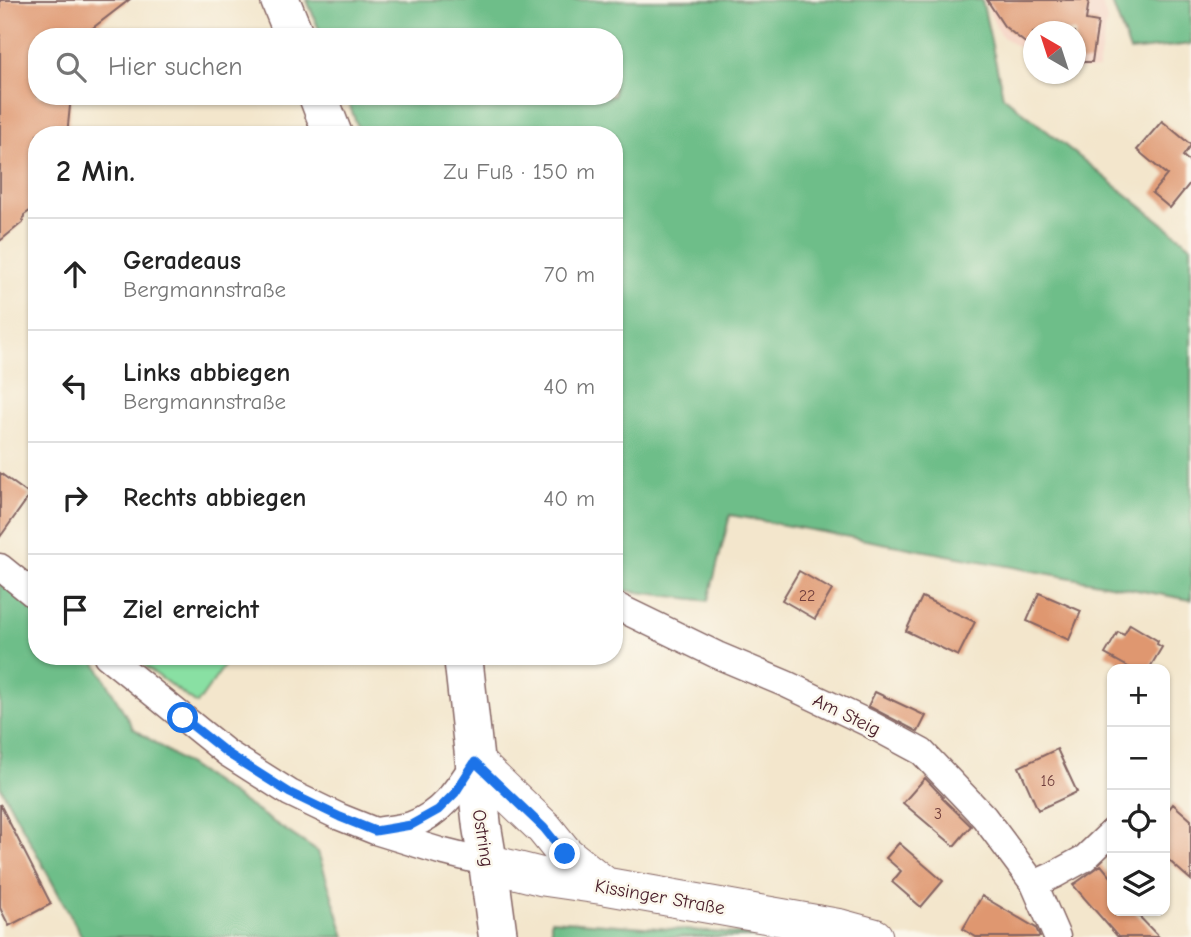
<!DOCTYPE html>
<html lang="de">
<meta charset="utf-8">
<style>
:root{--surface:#fff;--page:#f2f2f2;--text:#222;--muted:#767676;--line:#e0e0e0}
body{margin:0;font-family:"Comic Neue",sans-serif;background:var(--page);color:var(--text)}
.controls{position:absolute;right:21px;bottom:21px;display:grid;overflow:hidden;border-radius:14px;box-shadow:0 2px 5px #0004}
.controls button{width:63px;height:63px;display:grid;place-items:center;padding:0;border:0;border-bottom:2px solid var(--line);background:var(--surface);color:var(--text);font:35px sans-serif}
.compass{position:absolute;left:1023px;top:21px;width:63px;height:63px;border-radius:50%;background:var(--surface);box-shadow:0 2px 5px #0004;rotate:321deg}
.stop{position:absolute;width:21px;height:21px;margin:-16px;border:5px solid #1a73e8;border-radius:50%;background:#fff}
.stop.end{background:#1a73e8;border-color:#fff;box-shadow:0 2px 7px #0008}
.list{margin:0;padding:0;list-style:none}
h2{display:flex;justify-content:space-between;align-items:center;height:91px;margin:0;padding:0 28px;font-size:30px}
h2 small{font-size:23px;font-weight:400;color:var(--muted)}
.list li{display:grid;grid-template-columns:46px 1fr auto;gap:21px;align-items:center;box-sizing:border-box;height:112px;padding:0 28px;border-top:2px solid var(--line)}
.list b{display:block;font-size:26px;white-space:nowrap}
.list p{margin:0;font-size:23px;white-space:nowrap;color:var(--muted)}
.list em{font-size:23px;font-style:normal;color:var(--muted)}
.icon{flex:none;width:38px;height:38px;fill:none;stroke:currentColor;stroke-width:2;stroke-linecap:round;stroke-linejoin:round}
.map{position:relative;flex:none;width:1191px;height:937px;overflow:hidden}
.search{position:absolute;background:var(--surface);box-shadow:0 2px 5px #0004;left:28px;top:28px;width:595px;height:77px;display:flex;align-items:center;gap:18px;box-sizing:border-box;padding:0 24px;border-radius:28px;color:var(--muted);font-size:26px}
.panel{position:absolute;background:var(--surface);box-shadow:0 2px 5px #0004;left:28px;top:126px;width:595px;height:539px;border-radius:28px}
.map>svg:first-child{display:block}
.built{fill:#f5d2c2}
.green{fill:#89e0a3;stroke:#6a8067;stroke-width:2}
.forest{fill:#6ebe89;stroke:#5c6e5a;stroke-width:2}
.building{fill:#df9770}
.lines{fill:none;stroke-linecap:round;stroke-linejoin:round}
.street-casing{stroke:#856563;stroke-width:29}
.secondary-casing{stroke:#856563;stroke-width:39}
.primary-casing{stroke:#856563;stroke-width:41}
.street{stroke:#fff;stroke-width:26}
.secondary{stroke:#fff;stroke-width:37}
.primary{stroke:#fff;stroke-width:38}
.route{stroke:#1a73e8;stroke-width:9}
.labels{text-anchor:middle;stroke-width:5;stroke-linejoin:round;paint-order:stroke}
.number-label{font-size:16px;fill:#6f3d3c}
.street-label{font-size:19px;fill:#4a1f2b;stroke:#fbf7ec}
</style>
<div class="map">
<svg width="1191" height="937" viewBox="0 0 1191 937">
<rect width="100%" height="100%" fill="#fbf7ec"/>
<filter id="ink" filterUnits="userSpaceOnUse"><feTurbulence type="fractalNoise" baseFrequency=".0143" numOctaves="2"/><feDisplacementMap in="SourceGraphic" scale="14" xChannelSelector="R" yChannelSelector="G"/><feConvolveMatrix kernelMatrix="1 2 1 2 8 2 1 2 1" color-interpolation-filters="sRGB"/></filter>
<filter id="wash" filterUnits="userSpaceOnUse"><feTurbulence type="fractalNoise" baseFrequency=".00686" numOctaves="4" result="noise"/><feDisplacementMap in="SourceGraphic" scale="28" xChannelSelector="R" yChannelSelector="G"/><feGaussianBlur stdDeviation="1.57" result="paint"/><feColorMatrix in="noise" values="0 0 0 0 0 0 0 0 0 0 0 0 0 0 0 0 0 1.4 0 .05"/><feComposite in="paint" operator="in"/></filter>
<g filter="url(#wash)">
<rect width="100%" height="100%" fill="#f3e6cc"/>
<path class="built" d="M 984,0 L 1101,0 L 1107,20 L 1098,69 L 1076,70 L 1076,32 L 1034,32 L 1033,57 L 1000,35 Z"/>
<path class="green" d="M 131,656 L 231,656 L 197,704 Z"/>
<path class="forest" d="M 307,0 L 982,0 L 1003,96 L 1191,246 L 1191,600 L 730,515 L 708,601 L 614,589 L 614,135 L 361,135 L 346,96 L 614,96 L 614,37 L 322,37 Z
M 1111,0 L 1191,0 L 1191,44 L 1130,51 Z
M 0,582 L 37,612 L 37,656 L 92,656 L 133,728 L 318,852 L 345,937 L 82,937 L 0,786 Z
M 551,920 L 779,937 L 551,937 Z"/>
<g id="blocks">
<path class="building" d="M 0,0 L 129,0 L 81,37 L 37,37 L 37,96 L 71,96 L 67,135 L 37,135 L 37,206 L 24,215 L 23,222 L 0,241 Z
M 987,0 L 1089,0 L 1086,20 L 1098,22 L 1092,62 L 1075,62 L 1075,32 L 1033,32 L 1033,49 L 1004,26 Z
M 1162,121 L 1191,145 L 1183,156 L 1191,163 L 1191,182 L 1170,208 L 1152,193 L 1167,175 L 1137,150 Z
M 0,473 L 30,495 L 0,537 Z
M 799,571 L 832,590 L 815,619 L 782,600 Z
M 1039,593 L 1081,611 L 1069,640 L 1027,621 Z
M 922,597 L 975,622 L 958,656 L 906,631 Z
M 1130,624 L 1158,641 L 1157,644 L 1162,647 L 1149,669 L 1132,669 L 1105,654 L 1118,632 L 1124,635 Z
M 875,692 L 926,716 L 918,732 L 868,706 Z
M 1057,749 L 1077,792 L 1038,810 L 1019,767 Z
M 925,778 L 943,797 L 942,798 L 971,826 L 954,846 L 903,803 Z
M 0,804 L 51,904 L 9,926 L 0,908 Z
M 1173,804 L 1191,820 L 1191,880 L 1165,857 L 1165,814 Z
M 899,843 L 943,881 L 921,907 L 892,882 L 901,871 L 886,858 Z
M 1101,865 L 1112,878 L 1112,911 L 1134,911 L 1159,937 L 1118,937 L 1073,885 Z
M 982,896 L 1036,928 L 1040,937 L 976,937 L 963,929 Z"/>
</g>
</g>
<g filter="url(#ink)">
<use href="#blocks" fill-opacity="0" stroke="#856563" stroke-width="2"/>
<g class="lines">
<defs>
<path id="street" d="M 0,567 L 37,597
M 614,605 L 717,655 L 786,684 L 870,724 L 922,752 L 984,817 L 1034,884 L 1057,937
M 107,656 L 227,753 L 290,793 L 340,817 L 375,831 L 440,851 L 488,863
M 377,831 C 388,829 400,828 411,825 C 442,814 458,788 475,762
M 1034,884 L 1054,875 L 1085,858 L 1112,832"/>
<path id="secondary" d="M 475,762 L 544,828 L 565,854 L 604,885
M 488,863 L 543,877 L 605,886 L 841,928 L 874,937"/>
<path id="primary" d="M 280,0 L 295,37
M 318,96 L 333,135
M 463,656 L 482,827 L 488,863 L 498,937"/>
</defs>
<use href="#street" class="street-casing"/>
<use href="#secondary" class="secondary-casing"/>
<use href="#primary" class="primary-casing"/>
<use href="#street" class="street"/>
<use href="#secondary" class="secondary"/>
<use href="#primary" class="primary"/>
</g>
</g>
<g class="lines" filter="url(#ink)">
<path class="route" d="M 183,718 L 227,753 L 290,793 L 340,817 L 375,831 L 411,825 L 438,810 L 455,793 L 475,762 L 544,828 L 565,854"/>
</g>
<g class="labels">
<g class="number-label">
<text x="807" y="601">22</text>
<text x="1048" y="786">16</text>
<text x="938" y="819">3</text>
</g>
<g class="street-label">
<text transform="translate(847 714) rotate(26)" y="7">Am Steig</text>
<text transform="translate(484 838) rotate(81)" y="7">Ostring</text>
<text transform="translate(660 896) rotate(10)" y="7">Kissinger Straße</text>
</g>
</g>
</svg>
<div class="controls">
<button>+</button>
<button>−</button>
<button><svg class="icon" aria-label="locate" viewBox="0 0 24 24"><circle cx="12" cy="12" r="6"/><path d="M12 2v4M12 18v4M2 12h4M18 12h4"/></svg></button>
<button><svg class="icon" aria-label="layers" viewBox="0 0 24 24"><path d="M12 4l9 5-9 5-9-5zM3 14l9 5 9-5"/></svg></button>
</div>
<svg class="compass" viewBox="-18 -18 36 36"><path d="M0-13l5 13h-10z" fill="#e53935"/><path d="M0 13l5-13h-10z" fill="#767676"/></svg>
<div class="stop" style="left:183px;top:718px"></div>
<div class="stop end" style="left:565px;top:854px"></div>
<div class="search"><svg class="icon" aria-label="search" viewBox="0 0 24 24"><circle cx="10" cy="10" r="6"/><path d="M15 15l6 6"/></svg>Hier suchen</div>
<section class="panel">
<h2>2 Min.<small>Zu Fuß · 150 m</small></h2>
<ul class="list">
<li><svg class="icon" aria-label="ahead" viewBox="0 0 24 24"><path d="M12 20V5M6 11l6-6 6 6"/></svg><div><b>Geradeaus</b><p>Bergmannstraße</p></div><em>70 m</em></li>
<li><svg class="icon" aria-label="left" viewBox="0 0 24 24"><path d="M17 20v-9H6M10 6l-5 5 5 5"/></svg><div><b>Links abbiegen</b><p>Bergmannstraße</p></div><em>40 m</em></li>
<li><svg class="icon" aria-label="right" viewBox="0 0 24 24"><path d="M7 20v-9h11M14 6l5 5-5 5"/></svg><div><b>Rechts abbiegen</b></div><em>40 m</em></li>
<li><svg class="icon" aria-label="arrive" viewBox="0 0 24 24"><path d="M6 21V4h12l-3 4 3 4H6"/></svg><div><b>Ziel erreicht</b></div></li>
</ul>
</section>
</div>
